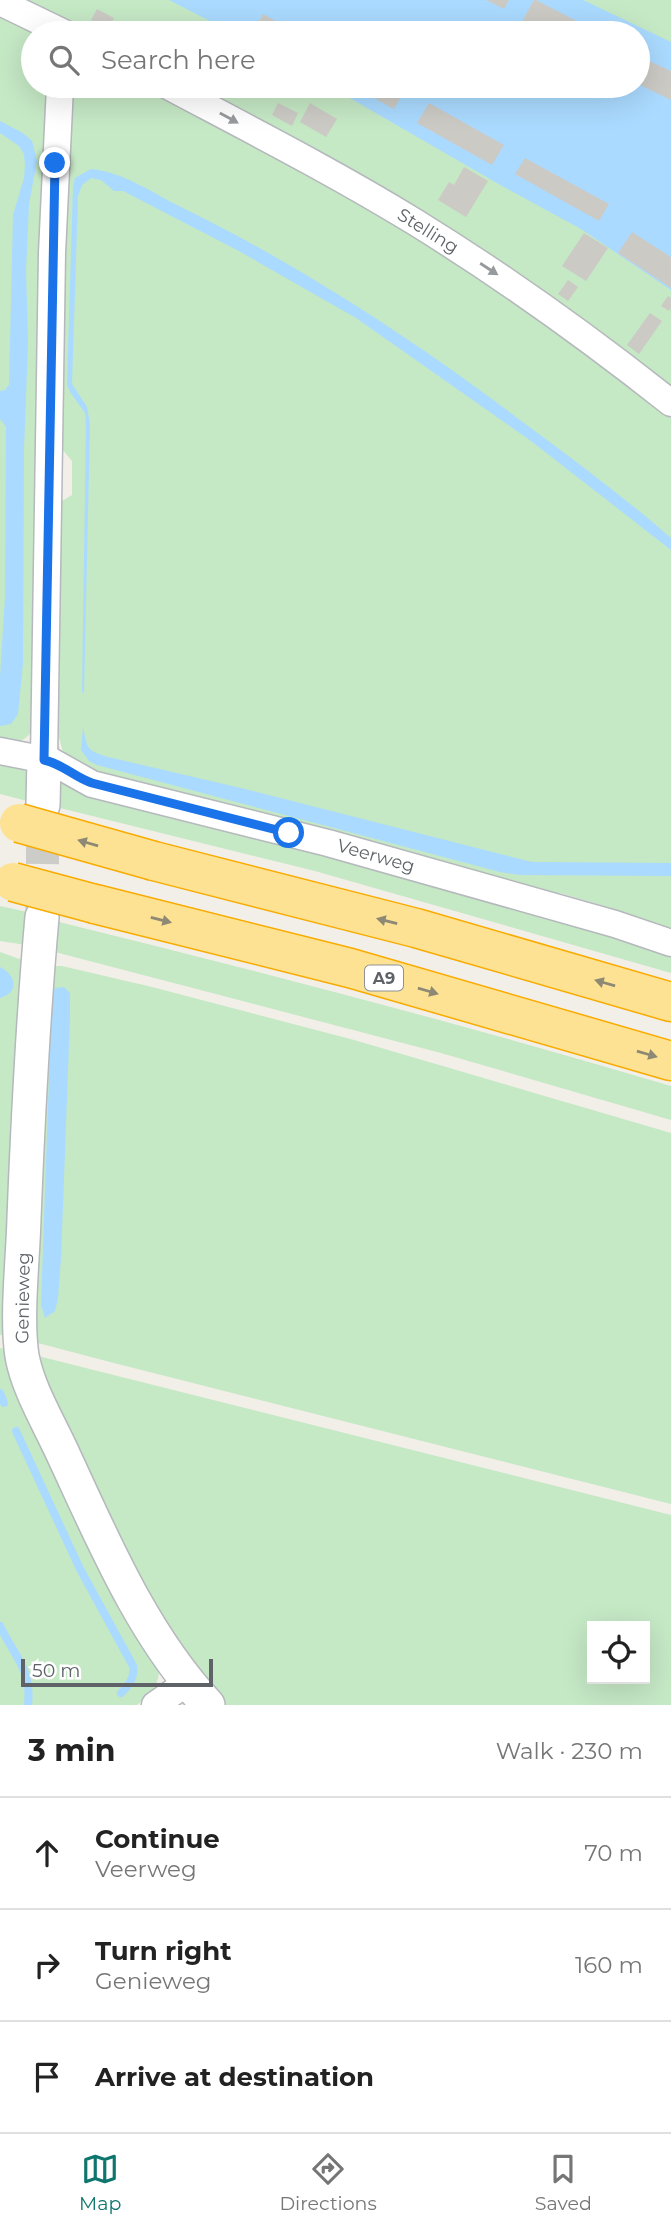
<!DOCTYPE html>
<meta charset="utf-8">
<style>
:root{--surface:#fff;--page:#f6f6f6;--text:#222;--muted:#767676;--line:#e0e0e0;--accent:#0f766e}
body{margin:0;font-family:Montserrat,sans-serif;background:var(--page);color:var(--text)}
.controls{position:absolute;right:21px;bottom:21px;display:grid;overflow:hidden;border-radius:0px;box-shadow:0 7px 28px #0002}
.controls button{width:63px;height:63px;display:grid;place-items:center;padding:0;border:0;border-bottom:2px solid var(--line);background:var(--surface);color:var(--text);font:35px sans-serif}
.scale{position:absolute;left:21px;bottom:18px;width:192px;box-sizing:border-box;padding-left:7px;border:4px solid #5f6368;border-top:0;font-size:19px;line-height:24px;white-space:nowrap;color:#5f6368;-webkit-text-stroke:5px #fff;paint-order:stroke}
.stop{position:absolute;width:21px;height:21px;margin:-16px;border:5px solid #1a73e8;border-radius:50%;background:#fff}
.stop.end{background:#1a73e8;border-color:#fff;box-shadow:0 2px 7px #0008}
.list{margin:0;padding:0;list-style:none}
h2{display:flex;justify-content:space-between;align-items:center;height:91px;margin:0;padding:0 28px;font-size:30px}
h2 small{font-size:23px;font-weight:400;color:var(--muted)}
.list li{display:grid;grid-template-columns:46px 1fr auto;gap:21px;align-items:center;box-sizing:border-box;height:112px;padding:0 28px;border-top:2px solid var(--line)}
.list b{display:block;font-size:26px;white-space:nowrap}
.list p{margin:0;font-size:23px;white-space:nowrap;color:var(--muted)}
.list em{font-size:23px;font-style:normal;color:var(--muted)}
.icon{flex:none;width:38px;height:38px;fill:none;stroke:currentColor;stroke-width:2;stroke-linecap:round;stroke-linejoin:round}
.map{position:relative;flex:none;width:671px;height:1705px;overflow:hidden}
.search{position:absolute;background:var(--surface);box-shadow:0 7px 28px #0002;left:21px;right:21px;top:21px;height:77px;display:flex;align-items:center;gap:18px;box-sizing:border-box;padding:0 24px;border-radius:38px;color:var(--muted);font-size:26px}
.sheet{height:427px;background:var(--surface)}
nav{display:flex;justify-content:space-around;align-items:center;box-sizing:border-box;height:98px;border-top:2px solid var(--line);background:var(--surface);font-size:19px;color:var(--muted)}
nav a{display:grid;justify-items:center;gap:4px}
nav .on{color:var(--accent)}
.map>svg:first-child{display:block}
.green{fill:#c5e8c5;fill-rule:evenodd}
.water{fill:#aadaff}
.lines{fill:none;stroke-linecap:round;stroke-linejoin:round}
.stream{stroke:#aadaff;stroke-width:8}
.building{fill:#cccac5}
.tertiary-tunnel{stroke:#ccccc8;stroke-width:33;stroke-dasharray:33 17;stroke-linecap:butt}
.minor-casing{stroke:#b5b8bc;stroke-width:29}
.tertiary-casing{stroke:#b5b8bc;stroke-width:36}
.motorway-casing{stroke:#f9ab00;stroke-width:41}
.minor{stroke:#fff;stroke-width:26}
.tertiary{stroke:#fff;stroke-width:33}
.motorway{stroke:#fde293;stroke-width:38}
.motorway-bridge-casing{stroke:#f9ab00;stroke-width:41;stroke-linecap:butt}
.motorway-bridge{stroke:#fde293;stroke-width:38}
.oneway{fill:#979a9d}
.oneway2{fill:#8e8975}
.route{stroke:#1a73e8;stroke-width:9}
.labels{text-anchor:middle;stroke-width:5;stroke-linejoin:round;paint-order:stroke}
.shield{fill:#fff;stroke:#8f9295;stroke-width:2}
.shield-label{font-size:16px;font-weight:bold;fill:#5f6368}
.street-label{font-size:18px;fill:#5f6368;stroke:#fff}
</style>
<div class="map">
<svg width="671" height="1705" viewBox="0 0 671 1705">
<rect width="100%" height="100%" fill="#f1efe8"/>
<path class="green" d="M 12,0 L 671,0 L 671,395 L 180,86 L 638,86 L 638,33 L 81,33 Z
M 0,9 L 43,33 L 33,33 L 33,86 L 51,86 L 33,729 C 25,743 15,743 0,743 Z
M 68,86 L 156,86 L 370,202 L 671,410 L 671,934 L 636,922 L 608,907 L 560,893 L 531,893 L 125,784 L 70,760 L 63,752 L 55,723 L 54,506 L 72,495 L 72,461 L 56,442 Z
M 0,759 C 30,767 30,774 35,803 L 0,794 Z
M 58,778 L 117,798 L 671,951 L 671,973 L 315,871 L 52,806 Z
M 0,906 L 32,913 L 26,945 L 0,941 Z
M 51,920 C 259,971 466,1025 671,1086 L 671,1120 L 441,1053 L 55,952 Z
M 0,952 L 25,961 L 7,1336 L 0,1335 Z
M 49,966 L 62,966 L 152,987 L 354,1040 L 671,1133 L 671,1504 L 110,1362 L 38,1343 L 34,1340 Z
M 0,1348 L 11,1350 L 159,1671 C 158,1688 149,1695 137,1705 L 0,1705 Z
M 38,1356 L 671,1515 L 671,1705 L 224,1705 L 200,1677 L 149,1600 L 46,1391 ZM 592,1626 L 645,1626 L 645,1679 L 592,1679 Z"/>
<path class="water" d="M 169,0 L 583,0 L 671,42 L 671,290 L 581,229 L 502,186 L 329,86 L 638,86 L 638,33 L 233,33 Z
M 0,121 L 23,133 L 32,141 L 37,161 L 29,204 L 26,270 L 28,343 L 24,449 L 23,663 L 18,714 L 11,724 L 0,726 L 0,677 L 5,597 L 6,427 L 0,419 L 0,391 L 5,390 L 9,385 L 13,215 L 24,178 L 25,165 L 24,154 L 19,146 L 0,133 Z
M 91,169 C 124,172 154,194 183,208 C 303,267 414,340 520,420 C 571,458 623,496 671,538 L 671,550 L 531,441 L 356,318 L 237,250 L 123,191 L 114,191 L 101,180 L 91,178 L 82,185 L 78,196 L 72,384 L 87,407 L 90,425 L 84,692 L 82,693 L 86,424 L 85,413 L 70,392 L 67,384 L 73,187 L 75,178 Z
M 83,728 C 88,748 85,750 108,757 L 245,789 L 532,862 L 671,863 L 671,876 L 520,875 L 500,872 L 97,765 L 89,761 L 81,750 Z
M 0,967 C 16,975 20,992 0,998 Z
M 64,987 L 70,993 L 70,1017 L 61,1258 L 58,1298 L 55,1311 L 45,1318 L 41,1305 L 52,993 L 55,988 Z"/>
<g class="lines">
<path class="stream" d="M 0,1393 L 4,1403
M 16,1431 L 80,1569 L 133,1666 C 135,1677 130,1685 121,1693
M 0,1626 C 14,1656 32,1669 28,1705"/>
</g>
<path class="building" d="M 486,0 L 509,0 L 504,9 Z
M 534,0 L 536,0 L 592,29 L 590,33 L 537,33 L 520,25 Z
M 97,9 L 114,18 L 108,29 L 91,20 Z
M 263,14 L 297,33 L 253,32 Z
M 638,56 L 671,71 L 671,100 L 638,84 Z
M 352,86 L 407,86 L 394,109 Z
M 278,103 L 298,113 L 292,126 L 272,115 Z
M 310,103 L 337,119 L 326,137 L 300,122 Z
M 429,103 L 504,145 L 492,165 L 417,123 Z
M 525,158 L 609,204 L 599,221 L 515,174 Z
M 464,167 L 488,181 L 466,217 L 438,200 L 449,182 L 454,185 Z
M 632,232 L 671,257 L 671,288 L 618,253 Z
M 584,233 L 608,248 L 586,281 L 562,266 Z
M 568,280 L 578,287 L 568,301 L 558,294 Z
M 668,296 L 671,298 L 671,308 L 669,311 L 661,306 Z
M 650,313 L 662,321 L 639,354 L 627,345 Z"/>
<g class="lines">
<path class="tertiary-tunnel" d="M 42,914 L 43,805"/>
<defs>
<path id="minor" d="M 0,2 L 64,33
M 168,86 C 251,130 335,173 415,222 C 504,277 589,338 671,403
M 0,751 L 51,761 L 92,784 L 328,843 L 615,924 L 671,943
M 44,759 L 52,253 L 60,86
M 155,1705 L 188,1682"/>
<path id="tertiary" d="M 43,805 L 44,759
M 42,917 C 33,1017 28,1118 24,1218 C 23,1259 16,1317 22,1356 C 28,1389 49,1423 63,1454 C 103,1540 142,1634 208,1705"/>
<path id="motorway" d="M 154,861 L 416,928 L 671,1002
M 95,904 L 350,968 L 671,1061"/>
</defs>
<use href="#minor" class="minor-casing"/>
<use href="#tertiary" class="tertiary-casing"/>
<use href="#motorway" class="motorway-casing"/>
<use href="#minor" class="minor"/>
<use href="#tertiary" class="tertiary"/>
<use href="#motorway" class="motorway"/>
<defs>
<path id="motorway-bridge" d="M 19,823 L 154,861
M 13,882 L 95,904"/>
</defs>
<use href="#motorway-bridge" class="motorway-bridge-casing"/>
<use href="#motorway-bridge" class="motorway-bridge"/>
</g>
<defs><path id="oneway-solid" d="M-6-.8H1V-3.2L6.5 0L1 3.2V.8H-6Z" transform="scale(1.75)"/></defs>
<g class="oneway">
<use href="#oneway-solid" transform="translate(229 118) rotate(29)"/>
<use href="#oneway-solid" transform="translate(489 269) rotate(33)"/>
</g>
<g class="oneway2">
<use href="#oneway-solid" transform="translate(88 843) rotate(-164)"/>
<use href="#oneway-solid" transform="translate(161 920) rotate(14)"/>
<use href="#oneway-solid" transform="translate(387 921) rotate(-166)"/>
<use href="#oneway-solid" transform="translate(605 983) rotate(-164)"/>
<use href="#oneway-solid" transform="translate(428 991) rotate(16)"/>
<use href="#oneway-solid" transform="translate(647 1054) rotate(16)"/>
</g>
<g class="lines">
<path class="route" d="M 55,163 L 44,760 C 63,764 74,777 92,783 L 289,833"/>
</g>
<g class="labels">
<rect class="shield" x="365" y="965.5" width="38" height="25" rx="5"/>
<g class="shield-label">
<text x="384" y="984">A9</text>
</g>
<g class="street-label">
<text transform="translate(428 231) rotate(32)" y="6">Stelling</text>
<text transform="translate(376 856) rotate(16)" y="6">Veerweg</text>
<text transform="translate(23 1298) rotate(-89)" y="6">Genieweg</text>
</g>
</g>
</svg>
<div class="controls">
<button><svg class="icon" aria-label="locate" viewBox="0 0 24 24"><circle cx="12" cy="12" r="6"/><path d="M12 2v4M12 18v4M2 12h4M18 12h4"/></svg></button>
</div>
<div class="scale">50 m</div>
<div class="stop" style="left:289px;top:833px"></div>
<div class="stop end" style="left:55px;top:163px"></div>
<div class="search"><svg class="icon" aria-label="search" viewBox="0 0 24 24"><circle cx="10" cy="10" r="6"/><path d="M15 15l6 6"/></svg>Search here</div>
</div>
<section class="sheet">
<h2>3 min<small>Walk · 230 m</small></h2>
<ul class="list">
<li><svg class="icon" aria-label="ahead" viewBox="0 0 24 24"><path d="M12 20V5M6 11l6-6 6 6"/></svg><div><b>Continue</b><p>Veerweg</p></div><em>70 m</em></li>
<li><svg class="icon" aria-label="right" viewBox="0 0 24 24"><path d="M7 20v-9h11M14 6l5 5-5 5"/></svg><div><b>Turn right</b><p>Genieweg</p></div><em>160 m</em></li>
<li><svg class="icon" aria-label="arrive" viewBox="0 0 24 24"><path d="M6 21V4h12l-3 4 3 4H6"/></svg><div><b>Arrive at destination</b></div></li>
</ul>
</section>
<nav>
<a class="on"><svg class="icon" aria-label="map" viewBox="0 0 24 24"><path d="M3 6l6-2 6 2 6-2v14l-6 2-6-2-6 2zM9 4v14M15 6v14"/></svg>Map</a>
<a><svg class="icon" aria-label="directions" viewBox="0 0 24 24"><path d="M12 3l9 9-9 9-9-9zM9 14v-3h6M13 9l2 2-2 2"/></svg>Directions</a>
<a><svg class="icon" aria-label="saved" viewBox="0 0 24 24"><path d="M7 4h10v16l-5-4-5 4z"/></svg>Saved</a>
</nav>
